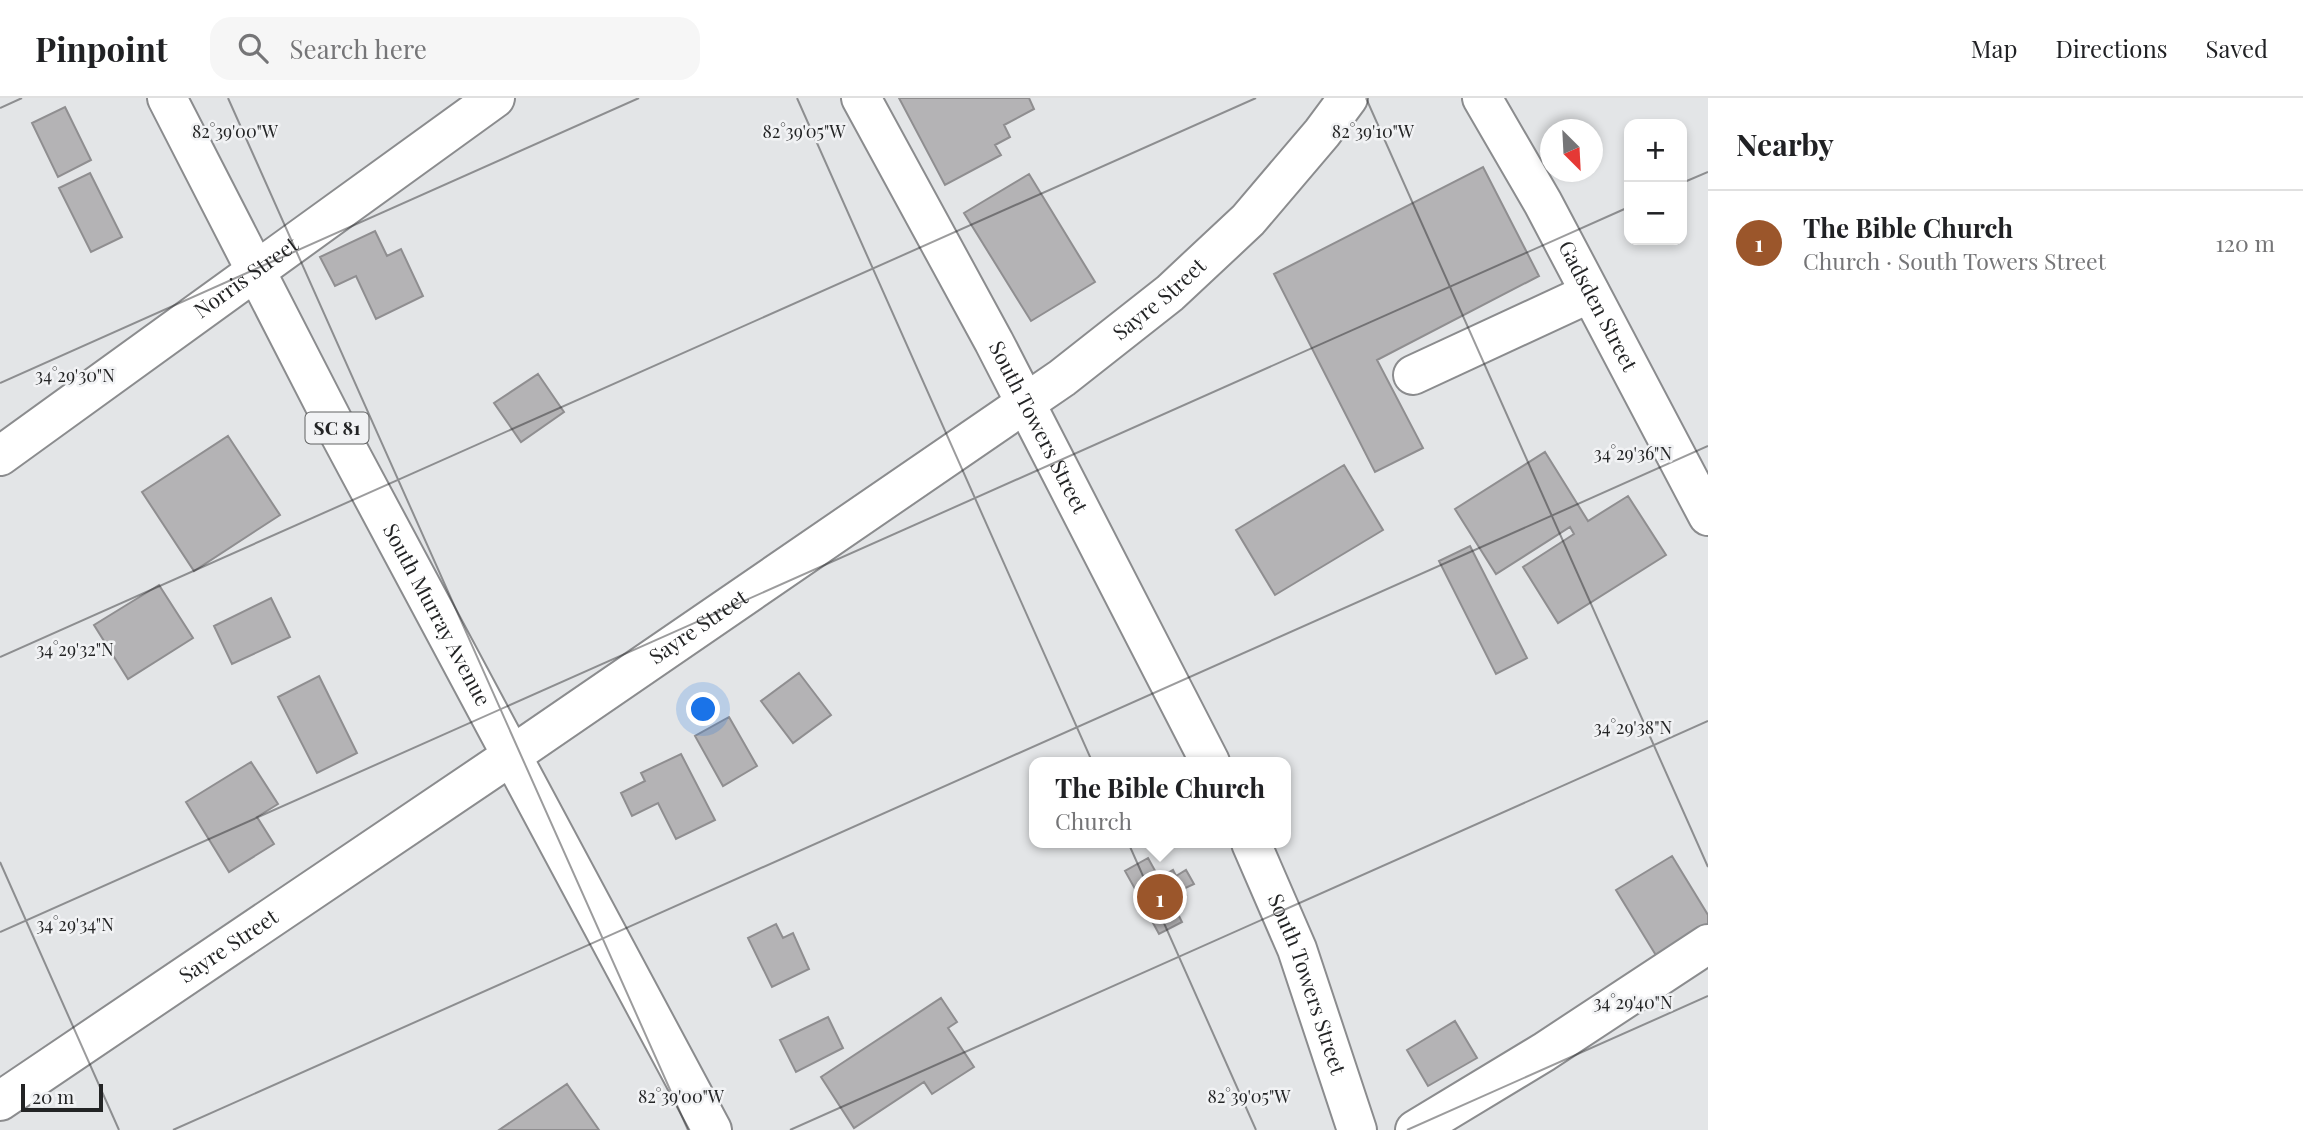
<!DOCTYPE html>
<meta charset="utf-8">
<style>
:root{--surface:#fff;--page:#f6f6f6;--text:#202124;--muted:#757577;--line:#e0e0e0;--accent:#9b562b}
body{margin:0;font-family:"Playfair Display",serif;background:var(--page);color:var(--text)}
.controls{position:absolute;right:21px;top:21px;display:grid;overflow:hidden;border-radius:14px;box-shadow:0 4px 10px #0003}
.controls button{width:63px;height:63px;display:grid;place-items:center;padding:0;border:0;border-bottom:2px solid var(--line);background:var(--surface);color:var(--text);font:35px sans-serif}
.compass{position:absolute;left:1540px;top:21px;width:63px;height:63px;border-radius:50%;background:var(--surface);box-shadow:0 4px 10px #0003;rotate:156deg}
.scale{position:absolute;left:21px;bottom:18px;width:82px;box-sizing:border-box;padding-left:7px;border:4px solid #232425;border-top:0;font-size:19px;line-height:24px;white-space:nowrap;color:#232425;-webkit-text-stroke:5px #f1f2f4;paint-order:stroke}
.you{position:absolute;left:704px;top:612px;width:24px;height:24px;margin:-18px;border:5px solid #fff;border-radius:50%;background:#1a73e8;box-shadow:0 0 0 10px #1a73e833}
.badge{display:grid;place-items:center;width:46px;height:46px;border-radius:50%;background:var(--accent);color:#fff;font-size:23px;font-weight:700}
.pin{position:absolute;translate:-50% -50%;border:4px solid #fff;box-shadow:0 2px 7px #0006}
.popup{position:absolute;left:1029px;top:659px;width:262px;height:91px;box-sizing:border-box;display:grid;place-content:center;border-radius:14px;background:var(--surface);filter:drop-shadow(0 2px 5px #0005);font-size:23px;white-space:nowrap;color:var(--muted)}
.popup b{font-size:26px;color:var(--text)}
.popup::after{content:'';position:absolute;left:50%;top:100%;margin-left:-14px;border:14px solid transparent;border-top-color:var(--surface)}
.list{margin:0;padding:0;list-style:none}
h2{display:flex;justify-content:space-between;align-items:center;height:91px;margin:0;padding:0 28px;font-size:30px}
h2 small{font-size:23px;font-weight:400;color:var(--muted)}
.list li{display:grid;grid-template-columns:46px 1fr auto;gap:21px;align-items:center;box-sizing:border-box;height:105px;padding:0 28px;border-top:2px solid var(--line)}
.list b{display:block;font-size:26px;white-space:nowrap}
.list p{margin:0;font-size:23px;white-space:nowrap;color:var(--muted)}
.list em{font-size:23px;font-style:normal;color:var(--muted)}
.icon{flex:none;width:38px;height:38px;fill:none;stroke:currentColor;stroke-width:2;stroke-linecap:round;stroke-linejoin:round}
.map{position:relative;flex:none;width:1708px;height:1032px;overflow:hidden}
header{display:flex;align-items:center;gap:42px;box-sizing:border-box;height:98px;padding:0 35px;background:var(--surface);border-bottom:2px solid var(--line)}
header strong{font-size:33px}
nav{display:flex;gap:38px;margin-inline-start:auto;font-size:24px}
.search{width:490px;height:63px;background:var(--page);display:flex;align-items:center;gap:18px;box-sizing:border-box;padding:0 24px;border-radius:21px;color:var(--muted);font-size:26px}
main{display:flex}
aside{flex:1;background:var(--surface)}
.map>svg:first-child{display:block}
.building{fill:#b4b3b5;stroke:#8f8e90;stroke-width:2}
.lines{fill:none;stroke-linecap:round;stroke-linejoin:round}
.minor-casing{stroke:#8b8c8e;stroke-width:42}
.major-casing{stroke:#8b8c8e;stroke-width:42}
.minor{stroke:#fff;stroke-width:38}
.major{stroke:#fff;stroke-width:38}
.ticks{fill:none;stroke:#232425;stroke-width:2;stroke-opacity:0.45}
.labels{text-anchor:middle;stroke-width:5;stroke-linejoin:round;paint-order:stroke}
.shield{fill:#f1f2f4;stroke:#616263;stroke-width:2}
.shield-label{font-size:19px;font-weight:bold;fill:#232425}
.street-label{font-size:21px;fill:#232425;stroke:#f1f2f4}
.ticks-label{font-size:18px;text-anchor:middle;fill:#232425;stroke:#f1f2f4;stroke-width:5;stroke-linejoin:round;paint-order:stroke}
</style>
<header>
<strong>Pinpoint</strong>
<div class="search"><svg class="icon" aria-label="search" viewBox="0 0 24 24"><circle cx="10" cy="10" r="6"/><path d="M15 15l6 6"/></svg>Search here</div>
<nav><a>Map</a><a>Directions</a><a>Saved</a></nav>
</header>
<main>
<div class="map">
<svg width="1708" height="1032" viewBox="0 0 1708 1032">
<rect width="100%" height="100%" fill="#e3e5e7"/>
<path class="building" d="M 899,0 L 1029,0 L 1034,11 L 1004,27 L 1010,39 L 995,47 L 1001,57 L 945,87 Z
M 65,9 L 91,62 L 58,79 L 32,25 Z
M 1483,69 L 1539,178 L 1377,262 L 1423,350 L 1375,374 L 1274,176 Z
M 90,75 L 122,139 L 91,154 L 59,90 Z
M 1029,76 L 1095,184 L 1031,223 L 964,115 Z
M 375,133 L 387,158 L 401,151 L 423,198 L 376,221 L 356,178 L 335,188 L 320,159 Z
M 538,276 L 564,314 L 521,344 L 494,305 Z
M 228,338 L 280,417 L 194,473 L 142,394 Z
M 1545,354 L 1588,423 L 1628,398 L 1666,457 L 1558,525 L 1523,469 L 1574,436 L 1570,429 L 1496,476 L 1455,411 Z
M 1344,367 L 1383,432 L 1275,497 L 1236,432 Z
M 1470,448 L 1527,560 L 1496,576 L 1439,463 Z
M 159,487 L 193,540 L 128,581 L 94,527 Z
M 271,500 L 290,539 L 232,566 L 214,528 Z
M 799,575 L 831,617 L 793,645 L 761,603 Z
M 319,578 L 357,655 L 317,675 L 278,599 Z
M 729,619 L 757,668 L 723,688 L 695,638 Z
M 681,656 L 715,722 L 676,741 L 658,705 L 632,718 L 621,695 L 645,683 L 641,675 Z
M 251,664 L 278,706 L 257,719 L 274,746 L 229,774 L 186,704 Z
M 1672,758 L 1708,817 L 1708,828 L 1657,859 L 1616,792 Z
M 1148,760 L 1159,780 L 1173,772 L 1176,778 L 1186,772 L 1194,786 L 1183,791 L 1186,797 L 1172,804 L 1182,824 L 1159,836 L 1146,812 L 1142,813 L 1135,800 L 1139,798 L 1125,773 Z
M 776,826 L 783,840 L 793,835 L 809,871 L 772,889 L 748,840 Z
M 941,900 L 957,924 L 948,930 L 974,969 L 932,996 L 924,984 L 854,1030 L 821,979 Z
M 828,919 L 843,950 L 796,974 L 780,942 Z
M 1455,923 L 1477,960 L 1428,988 L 1407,952 Z
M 567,986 L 599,1032 L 499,1032 Z"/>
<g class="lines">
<defs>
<g id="minor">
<path id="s1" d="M 861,0 L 994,244 L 1210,664"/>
<path id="s2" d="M 1482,0 L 1543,105 L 1708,418"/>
<path d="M 1413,277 L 1590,195"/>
<path id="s3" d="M 0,358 L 495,0"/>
<path id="s4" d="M 1251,745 L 1297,851 L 1357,1032"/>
<path d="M 1415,1032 L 1544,954 L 1708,846"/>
</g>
<g id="major">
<path id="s5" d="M 167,0 L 339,335 L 712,1032"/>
<path id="s6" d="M 0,1003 L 511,658 L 1062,280 L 1170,195 L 1248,122 L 1322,35 L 1348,0"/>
</g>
</defs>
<use href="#minor" class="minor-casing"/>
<use href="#major" class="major-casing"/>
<use href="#minor" class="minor"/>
<use href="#major" class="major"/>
</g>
<path class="ticks" d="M 228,0 L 688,1032M 797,0 L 1256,1032M 1366,0 L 1708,769M 0,10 L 22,0M 1682,85 L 1708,74M 0,285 L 639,0M 0,559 L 1256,0M 0,764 L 119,1032M 0,834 L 1629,109M 173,1032 L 1708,348M 790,1032 L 1708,623M 1407,1032 L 1708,898"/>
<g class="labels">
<rect class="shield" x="305.5" y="314.5" width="63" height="31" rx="5"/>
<g class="shield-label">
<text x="337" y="337">SC 81</text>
</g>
<g class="street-label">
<text dy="7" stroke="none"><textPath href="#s3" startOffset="304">Norris Street</textPath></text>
<text dy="7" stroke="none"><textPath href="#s6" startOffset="1410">Sayre Street</textPath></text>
<text dy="7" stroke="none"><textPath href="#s2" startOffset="238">Gadsden Street</textPath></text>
<text dy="7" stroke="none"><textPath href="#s1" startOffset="374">South Towers Street</textPath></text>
<text dy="7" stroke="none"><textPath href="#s5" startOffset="583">South Murray Avenue</textPath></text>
<text dy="7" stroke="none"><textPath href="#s6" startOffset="844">Sayre Street</textPath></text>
<text dy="7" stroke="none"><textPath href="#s6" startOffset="276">Sayre Street</textPath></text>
<text dy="7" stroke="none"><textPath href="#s4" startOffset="152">South Towers Street</textPath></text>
</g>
</g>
<g class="ticks-label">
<text x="235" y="40">82°39'00"W</text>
<text x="804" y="40">82°39'05"W</text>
<text x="1373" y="40">82°39'10"W</text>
<text x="75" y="284">34°29'30"N</text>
<text x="1633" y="362">34°29'36"N</text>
<text x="75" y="558">34°29'32"N</text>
<text x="1633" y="636">34°29'38"N</text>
<text x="75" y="833">34°29'34"N</text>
<text x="1633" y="911">34°29'40"N</text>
<text x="681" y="1005">82°39'00"W</text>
<text x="1249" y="1005">82°39'05"W</text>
</g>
</svg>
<div class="controls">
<button>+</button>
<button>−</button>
</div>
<svg class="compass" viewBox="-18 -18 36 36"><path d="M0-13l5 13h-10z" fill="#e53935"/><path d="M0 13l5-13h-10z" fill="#757577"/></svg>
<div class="scale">20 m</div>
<div class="you"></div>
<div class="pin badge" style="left:1160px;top:799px">1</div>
<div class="popup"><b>The Bible Church</b>Church</div>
</div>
<aside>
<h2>Nearby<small></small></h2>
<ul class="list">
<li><span class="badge">1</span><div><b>The Bible Church</b><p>Church · South Towers Street</p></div><em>120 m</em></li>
</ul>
</aside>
</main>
